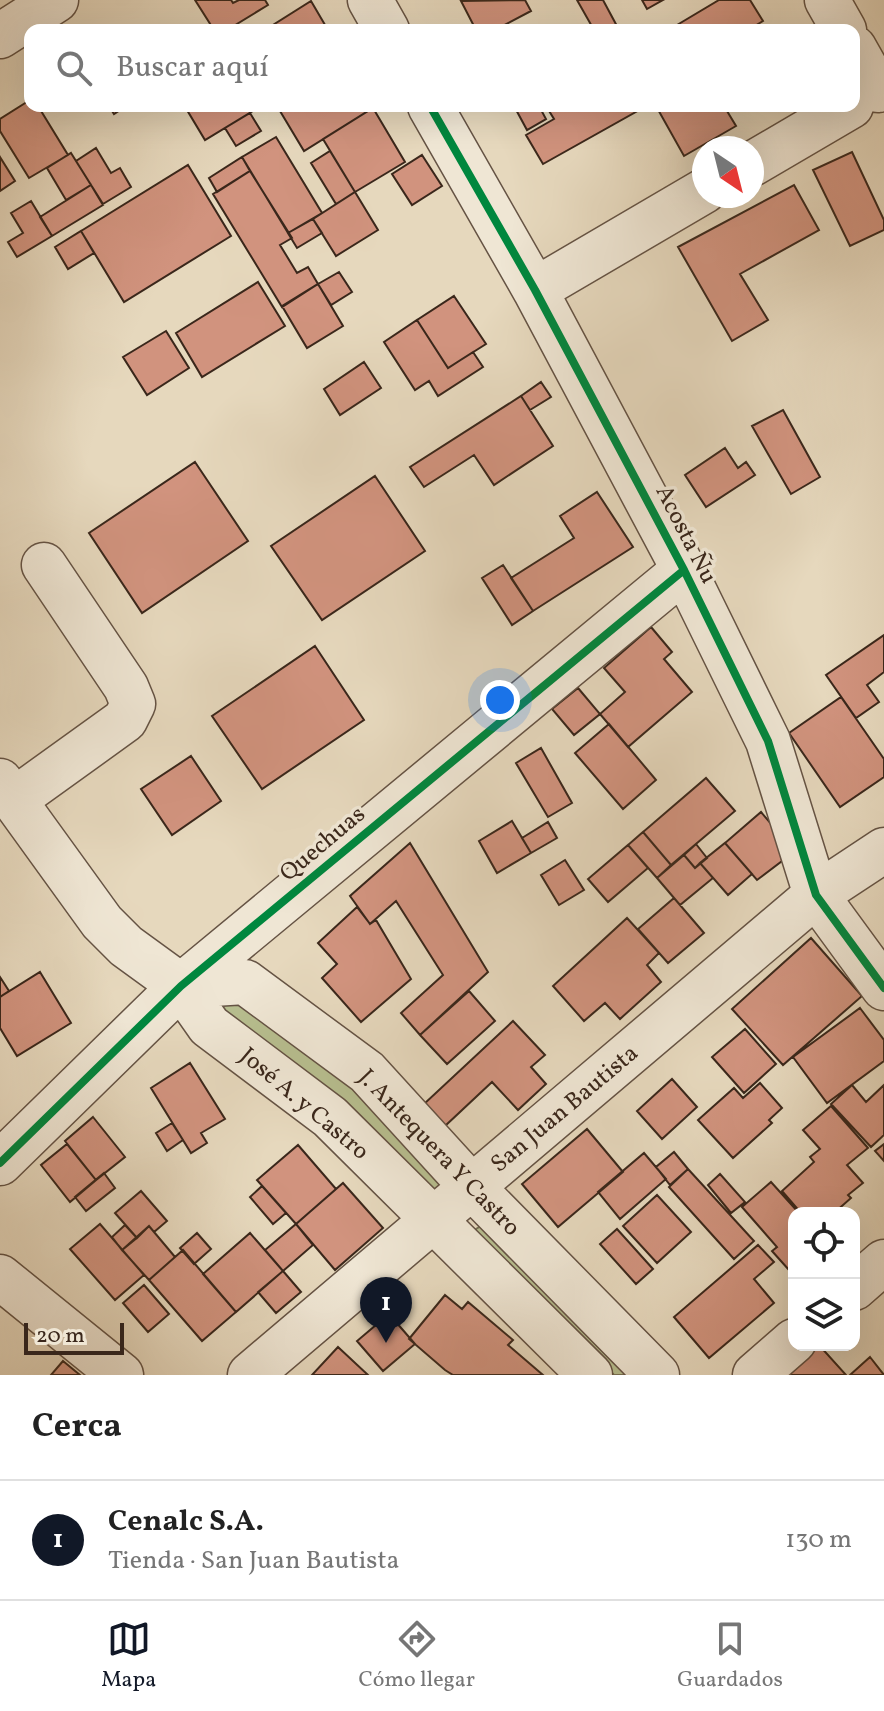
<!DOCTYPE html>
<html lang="es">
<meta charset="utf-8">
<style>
:root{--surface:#fff;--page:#f6f6f6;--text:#222;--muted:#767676;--line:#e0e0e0;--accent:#111827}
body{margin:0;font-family:Vollkorn,serif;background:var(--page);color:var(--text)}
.controls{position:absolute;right:24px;bottom:24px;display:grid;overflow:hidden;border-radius:16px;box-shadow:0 8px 32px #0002}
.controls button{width:72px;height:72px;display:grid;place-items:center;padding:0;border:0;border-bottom:2px solid var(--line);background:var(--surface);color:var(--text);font:40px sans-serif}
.compass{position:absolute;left:692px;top:136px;width:72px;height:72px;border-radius:50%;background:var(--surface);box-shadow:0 8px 32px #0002;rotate:145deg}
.scale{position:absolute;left:24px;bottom:20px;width:100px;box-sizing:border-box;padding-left:8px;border:4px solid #3a271b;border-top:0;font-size:22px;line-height:28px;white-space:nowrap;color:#3a271b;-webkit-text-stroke:6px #efe6d4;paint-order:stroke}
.you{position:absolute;left:500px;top:700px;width:28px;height:28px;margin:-20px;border:6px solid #fff;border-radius:50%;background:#1a73e8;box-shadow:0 0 0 12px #1a73e833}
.badge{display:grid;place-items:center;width:52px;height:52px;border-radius:50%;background:var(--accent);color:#fff;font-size:26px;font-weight:700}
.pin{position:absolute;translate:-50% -66px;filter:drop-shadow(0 2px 4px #0008)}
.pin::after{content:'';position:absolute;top:42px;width:28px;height:24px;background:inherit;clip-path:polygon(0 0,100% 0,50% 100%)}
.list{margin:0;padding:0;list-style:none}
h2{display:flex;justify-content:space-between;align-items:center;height:104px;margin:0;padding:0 32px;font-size:34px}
h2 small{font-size:26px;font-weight:400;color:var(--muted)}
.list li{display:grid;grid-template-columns:52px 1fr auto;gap:24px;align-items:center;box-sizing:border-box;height:120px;padding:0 32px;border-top:2px solid var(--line)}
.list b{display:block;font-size:30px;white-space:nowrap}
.list p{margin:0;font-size:26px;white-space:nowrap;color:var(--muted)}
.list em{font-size:26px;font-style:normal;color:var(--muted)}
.icon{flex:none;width:44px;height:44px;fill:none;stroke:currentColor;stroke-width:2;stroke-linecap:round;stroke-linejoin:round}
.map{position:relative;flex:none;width:884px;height:1375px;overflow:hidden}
.search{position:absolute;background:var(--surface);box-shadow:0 8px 32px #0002;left:24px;right:24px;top:24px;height:88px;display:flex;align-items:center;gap:20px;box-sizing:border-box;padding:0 28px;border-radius:16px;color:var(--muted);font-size:30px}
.sheet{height:224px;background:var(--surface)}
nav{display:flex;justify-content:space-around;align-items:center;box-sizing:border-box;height:112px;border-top:2px solid var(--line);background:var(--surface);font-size:22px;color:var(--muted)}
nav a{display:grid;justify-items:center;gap:4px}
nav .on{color:var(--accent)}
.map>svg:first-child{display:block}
.green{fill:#b7be8f;stroke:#787255;stroke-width:2}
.building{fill:#d1937e;stroke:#3a271b;stroke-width:2}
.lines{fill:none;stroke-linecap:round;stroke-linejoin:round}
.minor-casing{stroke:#655344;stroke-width:47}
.minor{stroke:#efe6d4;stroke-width:44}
.cycleway-casing{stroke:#efe6d4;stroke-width:13}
.cycleway{stroke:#00873e;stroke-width:8}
.labels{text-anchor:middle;stroke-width:7;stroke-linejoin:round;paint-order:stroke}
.street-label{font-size:24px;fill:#3a271b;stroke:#efe6d4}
</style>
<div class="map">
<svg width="884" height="1375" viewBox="0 0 884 1375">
<rect width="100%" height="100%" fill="#e6d8bd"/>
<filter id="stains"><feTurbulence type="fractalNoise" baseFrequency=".0025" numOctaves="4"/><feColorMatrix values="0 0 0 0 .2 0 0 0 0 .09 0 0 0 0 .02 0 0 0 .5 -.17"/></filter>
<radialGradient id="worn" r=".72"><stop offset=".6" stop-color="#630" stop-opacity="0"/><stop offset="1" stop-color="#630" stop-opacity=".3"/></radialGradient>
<path class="green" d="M 221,1000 L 241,1001 L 362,1081 L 449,1188 L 444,1200 L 214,1008 Z
M 481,1226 L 632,1375 L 614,1375 L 476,1236 L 476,1229 Z"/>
<path class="building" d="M 195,0 L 231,0 L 233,3 L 239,0 L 265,0 L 268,5 L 227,30 L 214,30 Z
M 525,0 L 531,11 L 495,30 L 476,30 L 461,1 Z
M 577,0 L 603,0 L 618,28 L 594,30 Z
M 642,0 L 663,0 L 647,9 Z
M 719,0 L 750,0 L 763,21 L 748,30 L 680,30 L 677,25 Z
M 311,1 L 328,30 L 265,30 Z
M 30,100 L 30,106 L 38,106 L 68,155 L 29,178 L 0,131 L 0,119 Z
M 109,106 L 126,106 L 114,114 Z
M 194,106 L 254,106 L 256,109 L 205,140 L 187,110 Z
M 277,106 L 372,106 L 373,108 L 304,151 Z
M 514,106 L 539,106 L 546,119 L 527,130 Z
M 546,106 L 640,106 L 641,109 L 543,164 L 526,135 L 554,119 Z
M 656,106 L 724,106 L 736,126 L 684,156 Z
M 373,108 L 405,162 L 355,192 L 323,139 Z
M 250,113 L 261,131 L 236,146 L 225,128 Z
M 276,137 L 322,213 L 288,233 L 242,157 Z
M 96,148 L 111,173 L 120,168 L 131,187 L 103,204 L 76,161 Z
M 330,151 L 355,192 L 336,204 L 311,163 Z
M 852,152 L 884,220 L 884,230 L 850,246 L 813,170 Z
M 71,153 L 91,185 L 66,200 L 47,168 Z
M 422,155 L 442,186 L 412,205 L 392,174 Z
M 0,157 L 15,181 L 0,191 Z
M 242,157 L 250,171 L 217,192 L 209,178 Z
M 188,165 L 231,236 L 124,302 L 81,231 Z
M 250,171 L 292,238 L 280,245 L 297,273 L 308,267 L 318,284 L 282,307 L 213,194 Z
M 91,185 L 103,205 L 52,236 L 40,217 Z
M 794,185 L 819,230 L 740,274 L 768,320 L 732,341 L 678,247 Z
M 355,192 L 378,230 L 336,256 L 313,219 Z
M 31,201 L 52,236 L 17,257 L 8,242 L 23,233 L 11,213 Z
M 313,219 L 322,233 L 297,248 L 288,233 Z
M 81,231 L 94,253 L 68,269 L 55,247 Z
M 339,272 L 352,292 L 331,305 L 318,284 Z
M 258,282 L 285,326 L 202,377 L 176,333 Z
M 318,284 L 343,326 L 307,348 L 282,306 Z
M 454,296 L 486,344 L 448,368 L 417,320 Z
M 417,320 L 448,368 L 473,352 L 483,367 L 438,396 L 429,381 L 415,390 L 384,342 Z
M 166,331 L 189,368 L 147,395 L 123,357 Z
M 364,362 L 381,388 L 340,415 L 324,389 Z
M 541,382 L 551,397 L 530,410 L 521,396 Z
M 521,396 L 553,446 L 494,485 L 474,455 L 424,487 L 410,467 Z
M 783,410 L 820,477 L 791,494 L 752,426 Z
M 725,448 L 738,468 L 746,462 L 755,475 L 706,507 L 685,475 Z
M 195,462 L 248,541 L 142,613 L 89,533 Z
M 375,476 L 425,551 L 322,620 L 271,546 Z
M 597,492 L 633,547 L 533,611 L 511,578 L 574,538 L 560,516 Z
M 503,565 L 533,611 L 512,625 L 482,578 Z
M 651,627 L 672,652 L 664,659 L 692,692 L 628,747 L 600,714 L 625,692 L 604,668 Z
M 884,635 L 884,672 L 867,685 L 879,702 L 856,718 L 826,675 Z
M 315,646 L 364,720 L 262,789 L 212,716 Z
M 578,688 L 600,714 L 574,735 L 552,709 Z
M 841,697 L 884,759 L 884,777 L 840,807 L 789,733 Z
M 609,724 L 656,780 L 623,809 L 575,753 Z
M 541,748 L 572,803 L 548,817 L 516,763 Z
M 191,756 L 221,801 L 172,835 L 141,789 Z
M 706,778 L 735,811 L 671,865 L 643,832 Z
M 761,812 L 778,832 L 782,861 L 757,880 L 725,843 Z
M 512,821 L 531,853 L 497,873 L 479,841 Z
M 548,822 L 557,838 L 531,853 L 522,838 Z
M 643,832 L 671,865 L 657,878 L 628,845 Z
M 410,843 L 488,972 L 420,1035 L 401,1013 L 443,975 L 396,901 L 370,924 L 350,896 Z
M 725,843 L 752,874 L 728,895 L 700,863 Z
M 696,844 L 707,858 L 695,868 L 684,855 Z
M 628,845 L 648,868 L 608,902 L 588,879 Z
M 684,855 L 695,868 L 700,863 L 713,878 L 680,905 L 657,878 Z
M 565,860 L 584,890 L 559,905 L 541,875 Z
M 674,898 L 704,933 L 668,963 L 638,929 Z
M 357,907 L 370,924 L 376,920 L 411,979 L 361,1022 L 322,978 L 337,964 L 318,943 Z
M 627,918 L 659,953 L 647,965 L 661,982 L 620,1019 L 605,1003 L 584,1021 L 553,986 Z
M 811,938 L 862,996 L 783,1065 L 732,1009 Z
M 40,972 L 71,1023 L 17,1056 L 0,1028 L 0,997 Z
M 0,977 L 9,991 L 0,997 Z
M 469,991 L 495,1021 L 447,1064 L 420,1035 Z
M 860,1008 L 884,1040 L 884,1061 L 827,1103 L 793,1057 Z
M 513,1021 L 545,1055 L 531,1067 L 546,1084 L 518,1110 L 492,1082 L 445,1126 L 424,1104 Z
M 745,1029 L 776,1064 L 744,1093 L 712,1057 Z
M 190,1063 L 225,1119 L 201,1133 L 207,1143 L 191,1153 L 151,1088 Z
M 672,1079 L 697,1107 L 662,1139 L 637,1111 Z
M 760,1083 L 782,1108 L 769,1120 L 772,1123 L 733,1158 L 698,1120 L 734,1088 L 743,1098 Z
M 852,1085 L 866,1102 L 884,1085 L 884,1135 L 871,1147 L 831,1104 Z
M 831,1106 L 868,1148 L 847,1165 L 863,1183 L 848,1195 L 851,1198 L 834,1213 L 801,1213 L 782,1191 L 814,1162 L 810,1157 L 820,1149 L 803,1130 Z
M 93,1117 L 125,1157 L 96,1180 L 65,1141 Z
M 172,1123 L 183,1140 L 167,1151 L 156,1133 Z
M 587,1129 L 623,1172 L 558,1227 L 522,1184 Z
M 67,1144 L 96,1180 L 70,1202 L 41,1165 Z
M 884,1144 L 884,1161 L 875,1151 Z
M 298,1145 L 336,1189 L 296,1224 L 257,1180 Z
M 674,1152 L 688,1169 L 670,1185 L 656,1167 Z
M 644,1153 L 666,1179 L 620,1219 L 598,1192 Z
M 688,1169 L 754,1241 L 734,1259 L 669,1187 Z
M 104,1173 L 115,1188 L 86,1211 L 75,1197 Z
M 720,1174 L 745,1202 L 731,1213 L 708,1185 Z
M 771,1182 L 799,1213 L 794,1213 L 794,1265 L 789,1270 L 772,1251 L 777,1247 L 742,1207 Z
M 343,1183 L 383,1228 L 335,1270 L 296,1224 Z
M 262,1186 L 286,1213 L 273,1224 L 250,1197 Z
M 141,1191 L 167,1221 L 154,1232 L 149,1226 L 137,1238 L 115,1213 Z
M 657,1195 L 691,1232 L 657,1263 L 623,1226 Z
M 100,1224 L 144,1275 L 115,1300 L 70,1249 Z
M 296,1224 L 313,1245 L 283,1271 L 265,1250 Z
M 125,1225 L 137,1238 L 122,1250 L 112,1237 Z
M 149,1226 L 175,1257 L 149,1280 L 122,1250 Z
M 617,1229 L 653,1269 L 636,1284 L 600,1244 Z
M 197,1233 L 211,1249 L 194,1264 L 180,1248 Z
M 250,1233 L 283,1271 L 236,1312 L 203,1274 Z
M 758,1245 L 774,1262 L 754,1279 L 774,1303 L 709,1358 L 674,1317 Z
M 183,1250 L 236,1312 L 202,1341 L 149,1280 Z
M 283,1271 L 301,1292 L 276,1313 L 258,1292 Z
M 144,1285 L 169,1314 L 148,1332 L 123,1303 Z
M 445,1295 L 462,1309 L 468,1302 L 513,1340 L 508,1345 L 543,1375 L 453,1375 L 445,1370 L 409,1339 Z
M 389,1314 L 415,1344 L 383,1371 L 357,1341 Z
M 811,1345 L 819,1345 L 846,1375 L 779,1375 Z
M 338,1347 L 368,1375 L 312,1375 Z
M 870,1357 L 884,1375 L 850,1375 Z
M 63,1361 L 80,1375 L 51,1375 Z"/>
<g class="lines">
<defs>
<path id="minor" d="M 370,0 L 387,30
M 827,0 L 844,30
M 0,36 L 56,0
M 854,48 L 878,90
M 430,106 L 535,290 L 684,570 L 768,741 L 816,895 L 884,988
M 752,164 L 851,106
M 535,290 L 704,191
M 0,781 L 102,922 L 126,946 L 181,986 L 209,1026 L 330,1117 L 590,1375
M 14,800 L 125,720 L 133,704 L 126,687 L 44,565
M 181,986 L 245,982 L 367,1072 L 471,1186 L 657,1375
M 0,1163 L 181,986 L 684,570
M 0,1277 L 121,1375
M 854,1288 L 884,1262
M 250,1375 L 816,895 L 884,850
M 755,1375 L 794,1341"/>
</defs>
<use href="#minor" class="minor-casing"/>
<use href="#minor" class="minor"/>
<defs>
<path id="cycleway" d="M 430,106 L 535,290 L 684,570 L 768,741 L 816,895 L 884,988
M 0,1163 L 181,986 L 684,570"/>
</defs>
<use href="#cycleway" class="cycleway-casing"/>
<use href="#cycleway" class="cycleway"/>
</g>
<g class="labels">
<g class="street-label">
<text transform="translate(687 534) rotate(63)" y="8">Acosta Ñu</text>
<text transform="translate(322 843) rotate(-40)" y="8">Quechuas</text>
<text transform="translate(305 1103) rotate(40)" y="8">José A. y Castro</text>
<text transform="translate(564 1108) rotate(-40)" y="8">San Juan Bautista</text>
<text transform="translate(440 1152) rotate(46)" y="8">J. Antequera Y Castro</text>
</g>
</g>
<rect width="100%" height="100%" filter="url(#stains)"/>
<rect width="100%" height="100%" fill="url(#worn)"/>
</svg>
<div class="controls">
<button><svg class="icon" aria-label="locate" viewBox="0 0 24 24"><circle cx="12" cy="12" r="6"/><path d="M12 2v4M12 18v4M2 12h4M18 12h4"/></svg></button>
<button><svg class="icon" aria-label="layers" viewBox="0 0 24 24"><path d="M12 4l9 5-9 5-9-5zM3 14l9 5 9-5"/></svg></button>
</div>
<svg class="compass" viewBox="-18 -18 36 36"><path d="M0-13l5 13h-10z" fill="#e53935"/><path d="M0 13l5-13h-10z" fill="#767676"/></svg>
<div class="scale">20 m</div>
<div class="you"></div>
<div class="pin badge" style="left:386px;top:1343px">1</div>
<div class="search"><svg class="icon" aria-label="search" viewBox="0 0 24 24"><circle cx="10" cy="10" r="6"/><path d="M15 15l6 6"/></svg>Buscar aquí</div>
</div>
<section class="sheet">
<h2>Cerca<small></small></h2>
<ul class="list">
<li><span class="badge">1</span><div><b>Cenalc S.A.</b><p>Tienda · San Juan Bautista</p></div><em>130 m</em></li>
</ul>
</section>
<nav>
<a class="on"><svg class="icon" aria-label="map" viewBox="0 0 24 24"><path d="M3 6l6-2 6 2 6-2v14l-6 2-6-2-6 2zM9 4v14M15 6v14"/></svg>Mapa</a>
<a><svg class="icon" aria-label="directions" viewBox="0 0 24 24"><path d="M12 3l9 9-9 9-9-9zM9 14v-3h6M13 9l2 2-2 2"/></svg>Cómo llegar</a>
<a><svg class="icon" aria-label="saved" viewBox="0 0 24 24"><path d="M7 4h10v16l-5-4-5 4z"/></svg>Guardados</a>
</nav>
